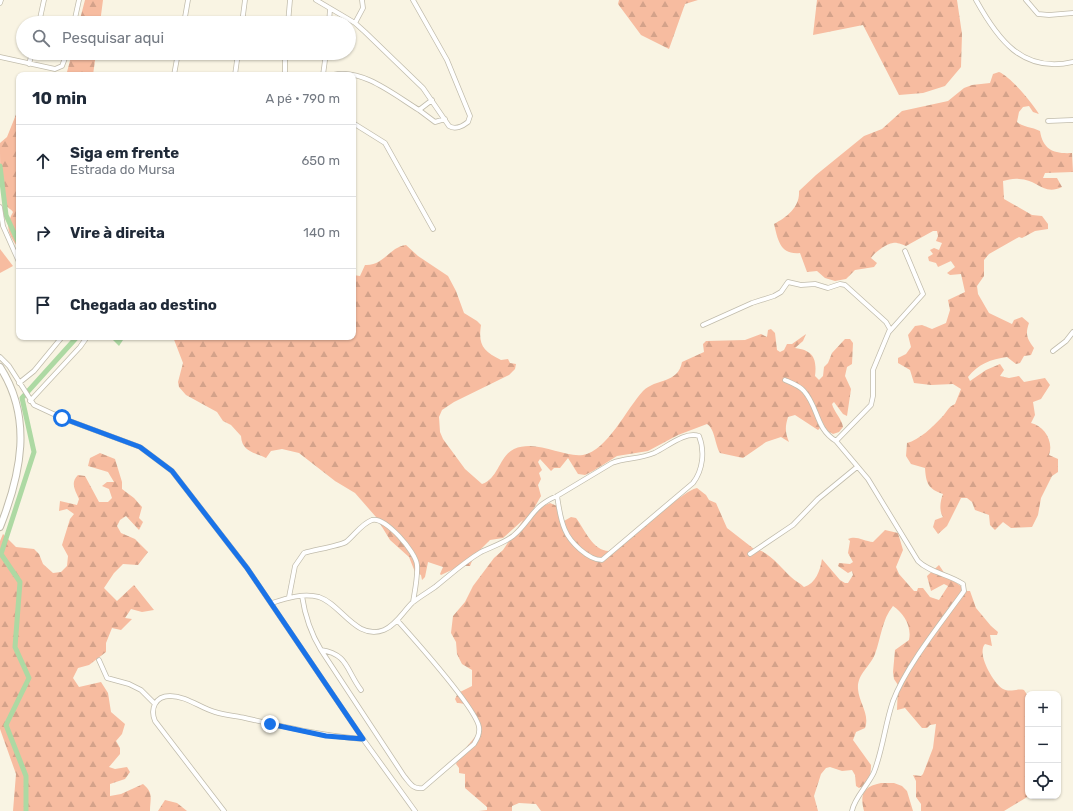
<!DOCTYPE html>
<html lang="pt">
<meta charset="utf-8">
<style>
:root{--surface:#fff;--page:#f2f2f3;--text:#1f2937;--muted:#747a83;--line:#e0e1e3}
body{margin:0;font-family:Rubik,sans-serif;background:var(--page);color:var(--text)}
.controls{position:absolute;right:12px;bottom:12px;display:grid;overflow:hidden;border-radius:8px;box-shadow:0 1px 3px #0004}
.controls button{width:36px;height:36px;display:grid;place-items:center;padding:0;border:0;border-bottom:1px solid var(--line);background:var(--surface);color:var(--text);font:20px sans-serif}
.stop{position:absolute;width:12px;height:12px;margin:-9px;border:3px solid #1a73e8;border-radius:50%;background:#fff}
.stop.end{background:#1a73e8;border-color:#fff;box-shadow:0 1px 4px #0008}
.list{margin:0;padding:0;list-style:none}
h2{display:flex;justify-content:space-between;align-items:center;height:52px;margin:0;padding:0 16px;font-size:17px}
h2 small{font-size:13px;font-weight:400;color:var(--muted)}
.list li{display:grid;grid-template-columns:26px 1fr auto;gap:12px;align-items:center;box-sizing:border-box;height:72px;padding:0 16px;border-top:1px solid var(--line)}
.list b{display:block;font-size:15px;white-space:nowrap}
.list p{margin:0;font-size:13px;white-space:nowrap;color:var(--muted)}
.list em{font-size:13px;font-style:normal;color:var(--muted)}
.icon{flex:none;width:22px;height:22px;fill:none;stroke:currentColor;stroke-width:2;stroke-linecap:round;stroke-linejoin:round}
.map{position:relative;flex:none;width:1073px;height:811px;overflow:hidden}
.search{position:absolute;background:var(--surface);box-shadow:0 1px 3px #0004;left:16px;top:16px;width:340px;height:44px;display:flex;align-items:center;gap:10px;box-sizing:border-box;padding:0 14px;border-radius:22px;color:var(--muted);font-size:15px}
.panel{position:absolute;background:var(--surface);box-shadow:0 1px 3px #0004;left:16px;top:72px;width:340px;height:268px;border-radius:8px}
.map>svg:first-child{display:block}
.green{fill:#f7bca0}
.forest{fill:url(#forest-firs)}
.water{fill:#add9a3}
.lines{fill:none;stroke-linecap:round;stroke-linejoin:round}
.canal{stroke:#add9a3;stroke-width:5}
.minor-casing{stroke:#c1bcac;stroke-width:5.5}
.primary-casing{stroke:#c1bcac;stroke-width:8}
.minor{stroke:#fff;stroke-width:4}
.primary{stroke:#fff;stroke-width:6}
.route{stroke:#1a73e8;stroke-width:5}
</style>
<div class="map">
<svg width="1073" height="811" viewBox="0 0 1073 811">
<defs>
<pattern id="forest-firs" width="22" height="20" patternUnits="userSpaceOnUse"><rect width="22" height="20" fill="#f7bca0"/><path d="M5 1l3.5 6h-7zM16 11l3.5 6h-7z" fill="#d4a28a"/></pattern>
</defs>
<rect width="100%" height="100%" fill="#f9f4e3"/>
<path class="green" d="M 0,249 L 13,266 L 0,273 Z"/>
<path class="forest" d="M 85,0 L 103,0 L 100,23 L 79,23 Z
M 619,0 L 698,0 L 685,4 L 669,49 L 641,35 L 618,4 Z
M 817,0 L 957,0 L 962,34 L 961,67 L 945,86 L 923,93 L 899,95 L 863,25 L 813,35 Z
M 72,53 L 96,53 L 93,75 L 63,75 L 67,72 Z
M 999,72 C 1010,76 1033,104 1039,114 L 1033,112 L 1029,106 L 1023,107 L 1019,112 L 1017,122 C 1023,127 1032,127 1040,131 C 1043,150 1054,154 1072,153 L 1073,172 L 1045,173 L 1043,178 L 1057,178 L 1062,187 C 1043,196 1037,179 1019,179 C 1014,178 1008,180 1003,181 L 1004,199 L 1032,215 L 1042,216 L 1048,224 L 1048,229 L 1035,231 L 1022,238 L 1019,237 L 989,254 L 984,260 L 984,276 L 977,286 L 978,294 L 989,313 L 1012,324 L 1014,320 L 1022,317 L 1029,323 C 1025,334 1027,339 1034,348 L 1031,355 L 1024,356 L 1020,363 L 1016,364 L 1007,357 C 991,359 978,364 968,377 L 970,381 L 986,370 L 1000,364 L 1004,370 L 1000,376 L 1009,378 L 1019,376 L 1024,382 L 1045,378 L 1050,385 L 1041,399 L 1033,402 L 1035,415 L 1031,423 C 1044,426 1054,441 1049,455 L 1058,459 L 1058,472 L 1052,476 L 1041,498 L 1038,515 L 1032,527 L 1011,528 L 1003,522 L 995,530 L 990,525 L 989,515 L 975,510 L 972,502 L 967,498 L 961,498 L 947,526 L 938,534 L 933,527 L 935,520 L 943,517 C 939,511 940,501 943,494 C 928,489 926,483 925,468 L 911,464 L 906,456 L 907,443 C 919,440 933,427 942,417 C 947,412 948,407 955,404 L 961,389 L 953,384 L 931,385 L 914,383 L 910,370 L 898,363 L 898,358 L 906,354 L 911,347 L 908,335 L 915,326 L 922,325 L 932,329 L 946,323 L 950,310 L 948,300 L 965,292 L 961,274 L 950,275 L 947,273 L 955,267 L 951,261 L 938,267 L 936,263 L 929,261 L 928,257 L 933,254 L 930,250 L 934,248 L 939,250 L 942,243 L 936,241 L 938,236 L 937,231 L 933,231 L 906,246 C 903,245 897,242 893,243 C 886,244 875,252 871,258 L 877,263 L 874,267 L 855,270 L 846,279 L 835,281 L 825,278 L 817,271 L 807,272 L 800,253 C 780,255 778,240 774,224 C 787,217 800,207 799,191 L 816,175 L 864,136 L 882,129 L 902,111 L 948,101 L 964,88 L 972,85 L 990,83 L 993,74 Z
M 19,107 L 19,249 C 9,235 4,228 13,212 C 11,209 8,208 6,206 C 0,191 0,160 0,143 L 7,137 Z
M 406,245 L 418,256 L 448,276 L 456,291 L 464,313 L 477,321 L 481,325 C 478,345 483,351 501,360 L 508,359 L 510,363 L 516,364 L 515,369 L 509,375 L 454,402 L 442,410 L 439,417 L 440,432 L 443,439 L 465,469 L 482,484 C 499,478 499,456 514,449 C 537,439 564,458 583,455 C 607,451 627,408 643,391 C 656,378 678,384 682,362 L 704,352 L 703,344 L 706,341 L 745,340 L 761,334 L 767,337 L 768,330 L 771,329 L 775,333 L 777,350 L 780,352 L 784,350 L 787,344 L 792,344 L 806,334 L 803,341 L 795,348 C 814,350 817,360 815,376 L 819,380 L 823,376 L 824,367 L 828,363 L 832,353 L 845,339 L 850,339 L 853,343 L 852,364 L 847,367 L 845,376 L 851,389 L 847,416 L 843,414 L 834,402 L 832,404 C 834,412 842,419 843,427 L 839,432 L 833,434 L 821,427 L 818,430 L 795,415 L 788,417 C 785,427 785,432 789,442 L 781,437 L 766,442 L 743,458 L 720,453 C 715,445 715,429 707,424 L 678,435 L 648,451 L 617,456 L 593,471 L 585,475 L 578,474 L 568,458 L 560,468 L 554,468 L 551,471 L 540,459 L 538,462 L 542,470 L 539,473 L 541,479 L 538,485 L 541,496 L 533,510 L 550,503 L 557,506 L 564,521 L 571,517 L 576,518 C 585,530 593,551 609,551 L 671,503 C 680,499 688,490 697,488 L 706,495 L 709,500 L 716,503 L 727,528 L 754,549 C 767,549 782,569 791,577 C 795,581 800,583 804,587 C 816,583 820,571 822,559 L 840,580 L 845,583 L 848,583 L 853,575 L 852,571 L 848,573 L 838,566 L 839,563 L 850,564 L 853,562 L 848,553 L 850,541 L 848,539 C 856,535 864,541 873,542 L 885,530 L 898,533 L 903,550 L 896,567 L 899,574 L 914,591 L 917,591 L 918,588 L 923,588 L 930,597 L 939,600 L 948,586 L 944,584 L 931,591 L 927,576 L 939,565 L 945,574 L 967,591 L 970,591 L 976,608 L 991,626 L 998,632 L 997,635 L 990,635 L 992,646 L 985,644 C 976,654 994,684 1003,689 C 1011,693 1017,688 1024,690 L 1028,696 L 1029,796 L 1004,811 L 921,811 L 921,804 L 916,797 L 916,781 L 913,775 L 921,776 L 923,774 L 933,748 L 936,724 L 930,725 L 927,728 L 922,728 L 905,708 L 897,710 L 898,685 L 894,679 L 893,672 L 895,650 L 909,640 C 912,627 904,613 893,606 C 882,619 881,638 875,654 C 870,667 857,674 858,689 C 859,703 870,714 865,728 L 856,732 L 853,740 L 871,765 C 871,775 869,785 859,788 L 856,786 L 855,775 L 852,770 L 842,771 L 830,767 L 826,768 L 821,774 L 814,796 L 818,811 L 541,811 L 536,804 L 519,803 L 512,806 L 512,811 L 479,811 L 487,810 L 487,807 L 465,788 L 465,774 L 459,773 L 459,768 L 456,764 L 460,755 L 479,732 C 476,721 472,702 457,703 L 455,699 L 458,693 L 472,686 L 472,670 L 462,664 L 457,654 L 456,642 L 451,633 L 453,616 L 465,602 L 473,586 L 494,558 L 503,550 L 523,520 L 503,538 L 490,540 L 474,556 L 470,566 L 460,566 L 441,575 L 440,574 L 443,567 L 428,562 L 425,577 L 422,580 L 421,575 L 415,572 L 409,557 L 390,540 L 376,517 L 355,493 L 335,481 L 299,453 L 282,449 L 271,451 L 266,458 C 254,452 242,452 241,436 L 231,425 L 223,421 L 217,412 L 186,395 L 179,387 L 178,382 L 183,363 L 173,337 L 353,337 L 353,275 L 360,276 L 365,265 C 384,266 389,247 406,245 Z
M 100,453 L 115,459 L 122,482 L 122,489 L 134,498 L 142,507 L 139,518 L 143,522 L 139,530 L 126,516 L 120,520 L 117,526 L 121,533 L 135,539 L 148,552 L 138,565 L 123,564 L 114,573 L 104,588 L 117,601 L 134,585 L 154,610 L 142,612 L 131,609 L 125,618 L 132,619 L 121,630 L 112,628 L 106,643 L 106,652 L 89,665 L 78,668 L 73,678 L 79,687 L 101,682 L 108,693 L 111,712 L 125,724 L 122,734 L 116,741 L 120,748 L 120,754 L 109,767 L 115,769 L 127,767 L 130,772 L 125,779 L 110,784 L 110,796 L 121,794 L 143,784 C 154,793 150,799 150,811 L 13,811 L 16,774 L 0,729 L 0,541 L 3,534 L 16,547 L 34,549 L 39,554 L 43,564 L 53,573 L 61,572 L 67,566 L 68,556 L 62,545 L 70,519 L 74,514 L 67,509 L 59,511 L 60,501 L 77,505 L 79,499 C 75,490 70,483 78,475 L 85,476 L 99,502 L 108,502 L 112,498 L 109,489 L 102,486 L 107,482 L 114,482 L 108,472 L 88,466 L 90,458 Z
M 881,783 L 894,783 L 902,786 L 907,791 L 913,811 L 864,811 C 860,795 862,787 881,783 Z
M 165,800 L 177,803 L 187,811 L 158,811 Z"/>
<path class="water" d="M 110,337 L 125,337 L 119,346 Z"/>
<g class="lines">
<path class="canal" d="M 0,166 L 6,215 L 19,244
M 26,811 L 26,776 L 6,725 L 29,678 L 15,647 L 20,582 L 1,554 L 34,452 L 22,398 L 77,337"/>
<defs>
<path id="minor" d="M 316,0 L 355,23 L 365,32 L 423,88 L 449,126 C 455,130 463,126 468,122 L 470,116 L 447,60 L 413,0
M 976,0 C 997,38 1022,74 1073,62
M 1026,0 L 1038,14 L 1049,15 L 1073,13
M 0,3 L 1,0
M 39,23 L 44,0
M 74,23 L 79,0
M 184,23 L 188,0
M 242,23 L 245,0
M 288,23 L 290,0
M 329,23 L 330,9
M 355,23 L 363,8 L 362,0
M 285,53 L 285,75
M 0,57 L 55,69 L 62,66 L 67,53
M 29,64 L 32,53
M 174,75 L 178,53
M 235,75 L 238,53
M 323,75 L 326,53
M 333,75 C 361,67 396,96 419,110 L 432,100
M 419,110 L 435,122 L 445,119
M 1048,121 L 1073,120
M 353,123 L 385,143 L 433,229
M 0,207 L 3,226 L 19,262
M 703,325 L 752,303 L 774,296 L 781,292 L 788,282 L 801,285 L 815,284 L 828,288 L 840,284 L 845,285 L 886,322 L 890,329 L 873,370 L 873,396 L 871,405 L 836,441 L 868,479 L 918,561 C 930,573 949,574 963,584 L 964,591 C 942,622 906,666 893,701 C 885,724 883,749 874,772 C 869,784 854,798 852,811
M 889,332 L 923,294 L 905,251
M 1053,351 L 1066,341 L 1073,332
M 0,357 L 9,366 L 34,405 L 62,418 L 140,447 L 172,471 L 247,568 L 363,739 L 415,811
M 785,380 C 792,383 800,386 804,391 C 819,408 815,428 836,441
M 19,383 L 34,371 L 62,337
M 30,401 L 80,347 L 87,337
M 750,554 L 793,525 L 818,499 L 857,467
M 302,596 C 305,616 310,632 321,650 C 348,654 346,670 361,690
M 289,597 L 295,566 L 304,553 C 313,550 339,546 346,542 C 354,536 361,524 372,520 C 385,516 416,552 417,565 C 418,576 415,590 413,602
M 272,603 C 287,598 303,593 319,597 C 341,604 356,641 384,630 C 396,625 403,612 412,603 C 419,597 428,592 435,587 C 450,575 464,562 481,552 C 491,547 504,543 513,536 C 531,521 532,506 557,496 L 612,463 C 625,458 640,459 654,453 C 667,447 685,431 699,436 C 705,451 703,470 693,483 L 602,560 C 588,560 570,542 565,530 C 560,519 559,507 557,496
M 321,650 L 404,776 C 410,783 413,790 423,788 L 474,744 C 477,739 480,734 479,727 C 476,708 413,638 397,620
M 99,660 L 107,678 L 129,684 L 141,690 L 154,703
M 224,811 L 155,721 C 150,709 155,696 170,696 C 187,696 200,708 215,712 C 225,715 236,716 245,718 C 285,727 323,736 363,739"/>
<path id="primary" d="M 0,367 C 33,418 21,474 0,527"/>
</defs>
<use href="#minor" class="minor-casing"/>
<use href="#primary" class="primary-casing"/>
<use href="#minor" class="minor"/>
<use href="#primary" class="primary"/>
</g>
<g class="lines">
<path class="route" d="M 62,418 L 140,447 L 172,471 L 247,568 L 363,739 L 326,736 L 270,724"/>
</g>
</svg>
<div class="controls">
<button>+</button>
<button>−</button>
<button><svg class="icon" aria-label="locate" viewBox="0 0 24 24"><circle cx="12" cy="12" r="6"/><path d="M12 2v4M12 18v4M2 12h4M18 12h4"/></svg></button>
</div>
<div class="stop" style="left:62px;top:418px"></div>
<div class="stop end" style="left:270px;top:724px"></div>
<div class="search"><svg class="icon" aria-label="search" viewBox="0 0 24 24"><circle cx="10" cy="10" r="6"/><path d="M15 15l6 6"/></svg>Pesquisar aqui</div>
<section class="panel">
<h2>10 min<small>A pé · 790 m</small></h2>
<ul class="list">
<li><svg class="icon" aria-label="ahead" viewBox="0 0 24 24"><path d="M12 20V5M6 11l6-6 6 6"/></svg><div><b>Siga em frente</b><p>Estrada do Mursa</p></div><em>650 m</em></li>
<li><svg class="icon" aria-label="right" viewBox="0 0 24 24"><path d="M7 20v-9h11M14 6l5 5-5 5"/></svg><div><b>Vire à direita</b></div><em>140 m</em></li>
<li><svg class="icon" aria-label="arrive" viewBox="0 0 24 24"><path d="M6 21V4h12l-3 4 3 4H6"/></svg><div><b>Chegada ao destino</b></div></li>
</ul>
</section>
</div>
